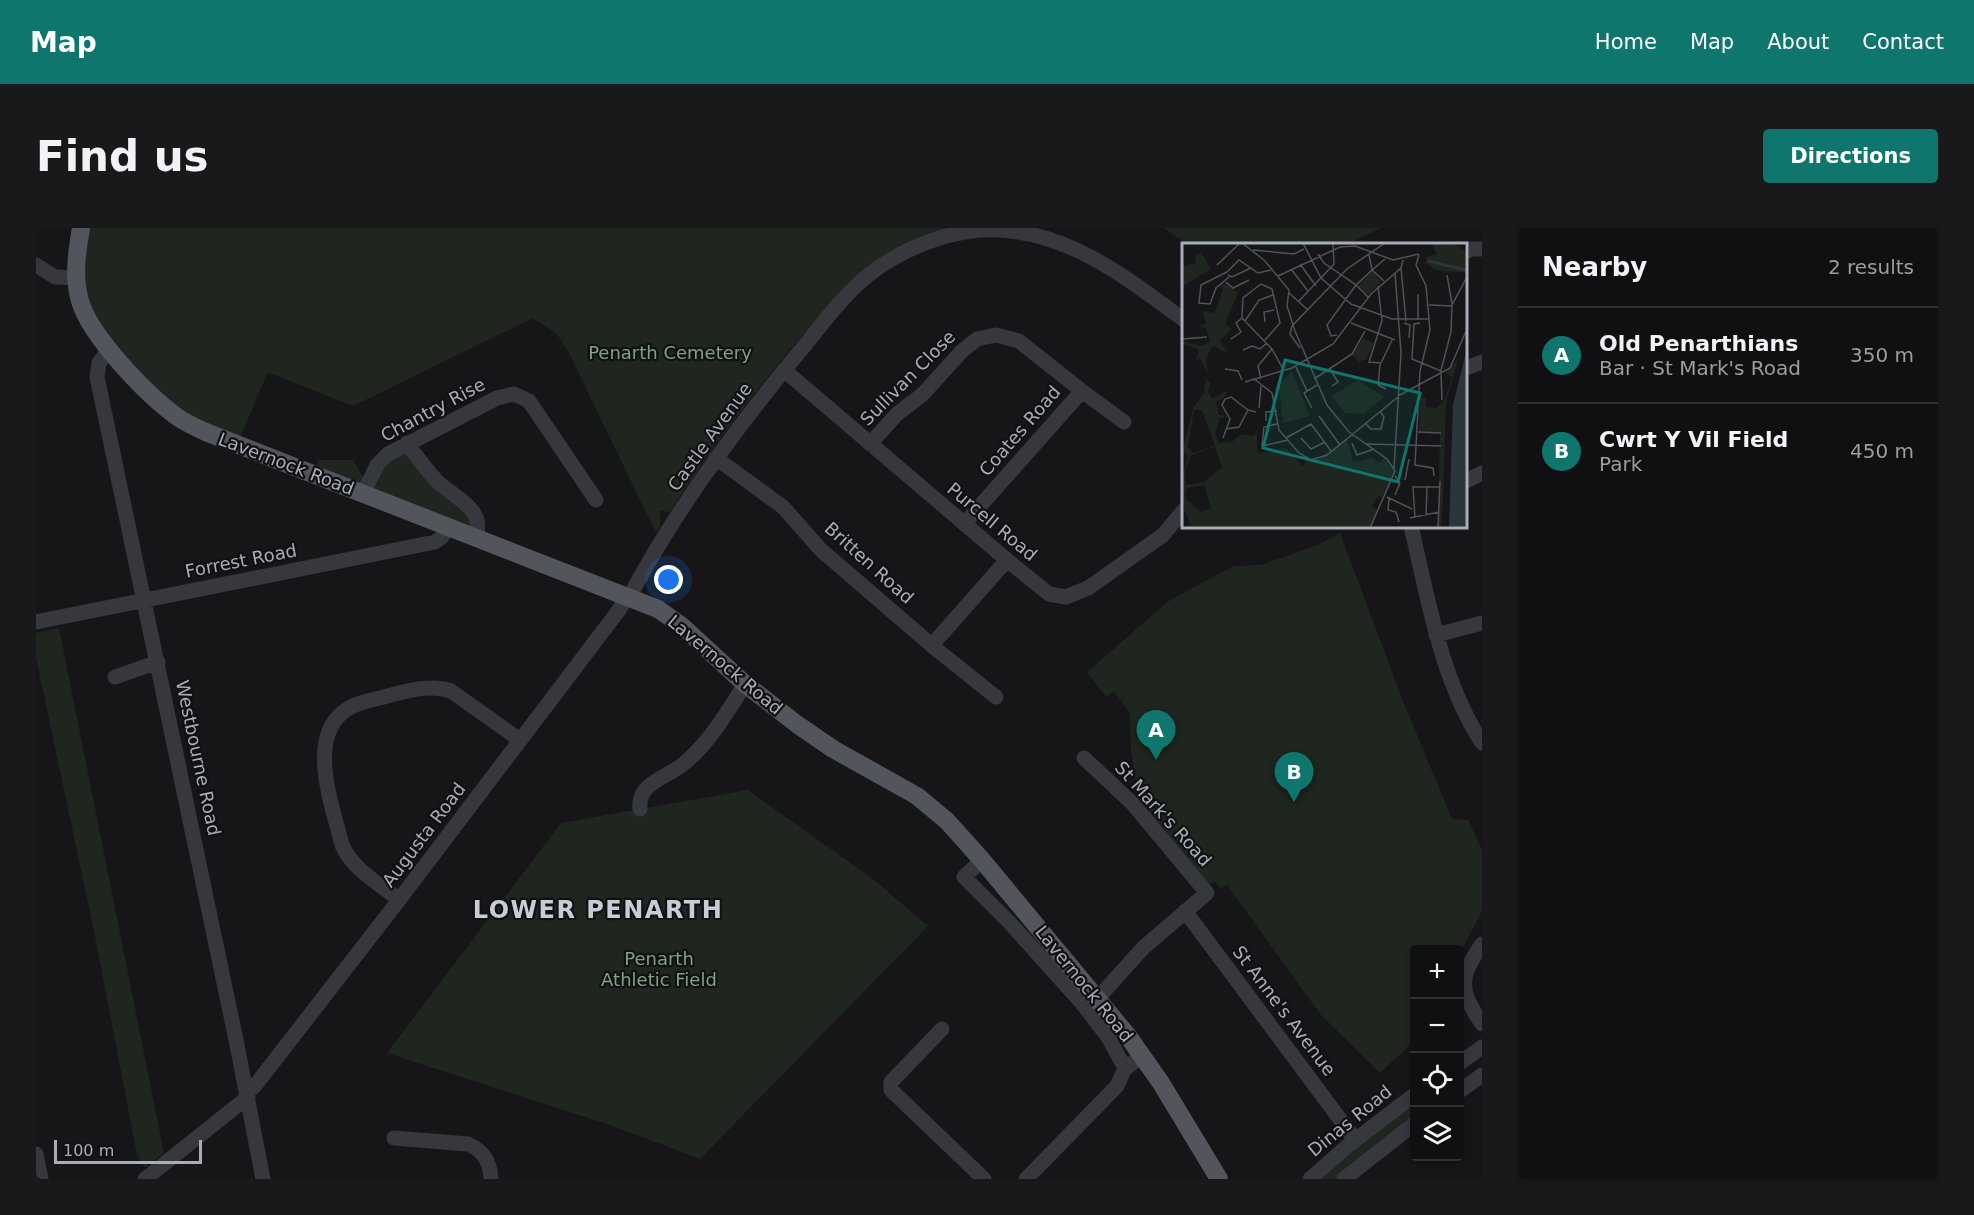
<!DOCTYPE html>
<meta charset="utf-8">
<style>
:root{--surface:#101012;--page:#19191b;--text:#f1f3f6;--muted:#9c9d9f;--line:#303032;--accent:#0f766e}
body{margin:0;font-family:"DejaVu Sans",sans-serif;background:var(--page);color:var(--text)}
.controls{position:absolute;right:18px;bottom:18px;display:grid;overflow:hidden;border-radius:6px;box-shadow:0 3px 9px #0003}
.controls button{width:54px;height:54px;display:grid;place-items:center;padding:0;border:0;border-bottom:2px solid var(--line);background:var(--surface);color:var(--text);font:30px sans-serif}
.scale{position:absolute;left:18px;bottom:15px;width:148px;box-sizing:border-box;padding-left:6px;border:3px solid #a8adb8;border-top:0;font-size:16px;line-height:21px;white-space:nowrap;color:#a8adb8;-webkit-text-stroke:4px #111113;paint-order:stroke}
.you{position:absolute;left:633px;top:352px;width:21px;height:21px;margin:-15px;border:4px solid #fff;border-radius:50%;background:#1a73e8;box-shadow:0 0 0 9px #1a73e833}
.badge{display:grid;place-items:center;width:39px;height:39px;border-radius:50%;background:var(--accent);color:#fff;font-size:20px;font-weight:700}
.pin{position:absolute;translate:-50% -50px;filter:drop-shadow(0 2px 3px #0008)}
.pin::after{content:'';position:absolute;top:32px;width:21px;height:18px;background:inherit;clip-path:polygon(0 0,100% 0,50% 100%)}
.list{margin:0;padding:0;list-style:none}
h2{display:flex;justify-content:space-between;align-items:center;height:78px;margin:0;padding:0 24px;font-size:26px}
h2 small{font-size:20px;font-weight:400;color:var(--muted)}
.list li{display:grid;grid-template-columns:39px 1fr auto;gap:18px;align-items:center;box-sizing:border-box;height:96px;padding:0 24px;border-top:2px solid var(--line)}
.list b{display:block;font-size:22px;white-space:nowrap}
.list p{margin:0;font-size:20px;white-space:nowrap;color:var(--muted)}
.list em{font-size:20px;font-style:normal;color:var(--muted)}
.icon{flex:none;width:33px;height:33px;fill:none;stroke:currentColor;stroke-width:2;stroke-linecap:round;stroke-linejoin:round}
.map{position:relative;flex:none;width:1446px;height:951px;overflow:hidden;border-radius:6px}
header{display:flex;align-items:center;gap:36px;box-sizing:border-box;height:84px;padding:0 30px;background:var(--accent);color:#fff}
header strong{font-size:28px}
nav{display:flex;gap:33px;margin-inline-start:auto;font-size:21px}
.intro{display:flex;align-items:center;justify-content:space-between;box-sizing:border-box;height:144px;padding:0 36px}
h1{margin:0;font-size:42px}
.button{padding:15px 27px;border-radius:6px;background:var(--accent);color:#fff;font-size:21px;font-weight:700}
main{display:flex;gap:36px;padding:0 36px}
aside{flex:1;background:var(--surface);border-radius:6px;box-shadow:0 3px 9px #0003}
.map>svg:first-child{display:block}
.green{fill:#1e261f}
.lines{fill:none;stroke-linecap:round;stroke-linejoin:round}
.minor{stroke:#37383d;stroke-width:15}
.major{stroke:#53555c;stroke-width:18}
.labels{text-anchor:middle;stroke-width:4.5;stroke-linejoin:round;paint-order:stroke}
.park-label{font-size:18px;fill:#7fa381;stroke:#111113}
.street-label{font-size:18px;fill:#a8adb8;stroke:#111113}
.district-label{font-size:24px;font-weight:bold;letter-spacing:1.5px;fill:#c9ccd4;stroke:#111113}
.inset-river{fill:none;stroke:#2c353c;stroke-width:3}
.inset-road{fill:none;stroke:#505258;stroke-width:1.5}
.view{fill:#0f766e;fill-opacity:0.15;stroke:#0f766e;stroke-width:3}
.inset-edge{fill:none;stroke:#a8adb8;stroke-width:3}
</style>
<header>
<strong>Map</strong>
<nav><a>Home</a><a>Map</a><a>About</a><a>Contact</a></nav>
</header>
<div class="intro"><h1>Find us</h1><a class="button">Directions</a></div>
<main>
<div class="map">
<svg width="1446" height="951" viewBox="0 0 1446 951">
<rect width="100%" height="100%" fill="#161618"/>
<path class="green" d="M 50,0 L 916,0 C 890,8 867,15 844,30 C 814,51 790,80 766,108 C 718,164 674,222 634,284 L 624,283 L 624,299 L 620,305 L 533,125 L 521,106 L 497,90 L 317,178 L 232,144 L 203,212 L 167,197 L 134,176 L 70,107 L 49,70 Z
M 1128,0 L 1345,0 L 1312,16 L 1151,16 Z
M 369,224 L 426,277 L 436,300 L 338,265 L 335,255 L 344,239 Z
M 282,232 L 317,232 L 328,250 L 325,255 L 280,242 Z
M 1304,305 L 1367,473 L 1416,591 L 1432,592 L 1446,622 L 1446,683 L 1424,725 L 1424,722 L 1378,722 L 1378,809 L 1375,816 L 1344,845 L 1285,787 L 1191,657 L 1185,661 L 1179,654 L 1173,656 L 1113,590 L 1101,559 L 1095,522 L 1094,485 L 1078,463 L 1070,469 L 1051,444 L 1134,372 L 1198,338 L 1225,337 L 1282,317 Z
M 23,400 L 128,925 L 109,939 L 101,927 L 58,703 L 0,430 L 0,405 Z
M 712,562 L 837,651 L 892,698 L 664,931 L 577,898 L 351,825 L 525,595 Z
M 1378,872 L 1378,891 L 1302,951 L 1284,951 L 1286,944 Z"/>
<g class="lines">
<path class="minor" d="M 1430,24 L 1435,21 L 1446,21
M 0,37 L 19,49 L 40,50
M 73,121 L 63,135 L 61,149 L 200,812 L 227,951
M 1430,140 L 1446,134
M 748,142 L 971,332 L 1013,366 L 1030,369 L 1052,360 L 1127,307 L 1148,282
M 371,215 C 380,228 390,241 400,252 C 416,269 452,281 439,310
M 834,216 L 861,186 L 886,167 L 926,123 L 941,111 L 960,107 L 983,113 L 1046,163 L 1088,194
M 680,230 L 747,279 L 785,322 L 900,421 L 960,469
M 1430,253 L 1446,245
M 327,266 L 341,237 L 352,226 L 461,170 L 478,166 L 493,173 L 560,272
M 928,296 L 1046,163
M 1375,298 C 1392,371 1405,452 1446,515
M 0,394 L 399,314 L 406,309 L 411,299
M 1400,407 L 1446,395
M 896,417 L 971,332
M 79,449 L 122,434
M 1048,530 L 1096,575 L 1171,665 L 1107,720 L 1062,770
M 604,581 C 601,555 630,550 646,537 C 673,516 691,484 709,456
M 946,632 L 928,649 L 974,695 L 1045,774 L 1072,809 L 1085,833 L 1091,838
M 363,672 C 344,656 316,641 306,617 C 297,579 268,506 313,480 C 323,474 336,472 348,469 C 370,463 393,456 415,463 L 484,512
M 1149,683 L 1315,906
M 1446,716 C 1422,752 1423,761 1446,796
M 906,801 L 855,854 L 855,862 L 948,951
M 1424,835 L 1446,819
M 211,862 L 218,859 L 363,672 L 583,382 L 588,373 L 596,364 C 643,277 702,197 765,122 C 788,94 810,63 839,42 C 874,17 920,0 963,2 C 1035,5 1092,51 1148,92
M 1424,863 L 1446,847
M 358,910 L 432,916 C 448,923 454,934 455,951
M 0,926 L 5,951
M 109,951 L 212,869
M 990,951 L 1081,858 L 1088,842 L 1099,833
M 1274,951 L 1309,920 L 1378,867
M 1308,951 L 1378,896"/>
<path class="major" d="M 45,0 C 41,23 37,50 44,73 C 54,108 110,166 140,188 C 149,195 161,200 172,205 L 622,381 L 646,398 L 709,456 L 762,497 L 797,521 L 881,568 L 911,593 L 946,632 L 1092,808 L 1125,855 L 1183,951"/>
</g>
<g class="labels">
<g class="park-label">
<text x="634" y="131">Penarth Cemetery</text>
<text x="623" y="737">Penarth<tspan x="623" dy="21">Athletic Field</tspan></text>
</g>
<g class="street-label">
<text transform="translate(872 150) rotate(-45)" y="6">Sullivan Close</text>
<text transform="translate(397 182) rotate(-28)" y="6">Chantry Rise</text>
<text transform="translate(984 203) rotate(-49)" y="6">Coates Road</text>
<text transform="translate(674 209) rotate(-54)" y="6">Castle Avenue</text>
<text transform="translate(250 236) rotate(21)" y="6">Lavernock Road</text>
<text transform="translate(956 294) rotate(40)" y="6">Purcell Road</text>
<text transform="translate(205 333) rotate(-11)" y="6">Forrest Road</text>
<text transform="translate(833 335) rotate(42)" y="6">Britten Road</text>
<text transform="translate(689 437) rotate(40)" y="6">Lavernock Road</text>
<text transform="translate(162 530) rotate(78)" y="6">Westbourne Road</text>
<text transform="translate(1127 586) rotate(48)" y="6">St Mark's Road</text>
<text transform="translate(388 607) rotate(-53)" y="6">Augusta Road</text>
<text transform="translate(1048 756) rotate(51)" y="6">Lavernock Road</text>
<text transform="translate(1248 783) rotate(53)" y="6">St Anne's Avenue</text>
<text transform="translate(1314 893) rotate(-39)" y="6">Dinas Road</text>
</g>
<g class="district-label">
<text x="562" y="690">LOWER PENARTH</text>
</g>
</g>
<g transform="translate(1146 15)">
<rect width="285" height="285" fill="#161618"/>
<path d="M 249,0 L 269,0 L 285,9 L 285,30 L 253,27 L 244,20 L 245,14 L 255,11 ZM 19,9 L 29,26 L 0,44 L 0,24 L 14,20 L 13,13 ZM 190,28 L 199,38 L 186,52 L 176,42 ZM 44,40 L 56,50 L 43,81 L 50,86 L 37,98 L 48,111 L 31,103 L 24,115 L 26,130 L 18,116 L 14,117 L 17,106 L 0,101 L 0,98 L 19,103 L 28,98 L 24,85 L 17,84 L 24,80 L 20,68 L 32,70 L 41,47 L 38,43 ZM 181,95 L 192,100 L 184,116 L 177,119 L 170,112 ZM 276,116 L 264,159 L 261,257 L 259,285 L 256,285 L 258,191 L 237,188 L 238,154 L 244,155 L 244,164 L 254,165 L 262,158 L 270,134 L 263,130 ZM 110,129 L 128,173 L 101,180 L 98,151 L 92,145 ZM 24,136 L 29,140 L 26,149 L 30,156 L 46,147 L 42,155 L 34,159 L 37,172 L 46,173 L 38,175 L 33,190 L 37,200 L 50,199 L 59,191 L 72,193 L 75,187 L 75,210 L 104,205 L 121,223 L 125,216 L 135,217 L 165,196 L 171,219 L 190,215 L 198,220 L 202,214 L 212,229 L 200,255 L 197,253 L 190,262 L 195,267 L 188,285 L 4,285 L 8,281 L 2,266 L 0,232 L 6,212 L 0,209 L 11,165 L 22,150 ZM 12,167 L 20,167 L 33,203 L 11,210 L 6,204 ZM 33,204 L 40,224 L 22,239 L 4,242 L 3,229 L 9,212 ZM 22,242 L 29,265 L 19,269 L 4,256 L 3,250 L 6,245 ZM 176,137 L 202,154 L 181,171 L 163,170 L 149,153 Z" fill="#1e261f" fill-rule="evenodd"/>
<path d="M 285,105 L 285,285 L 267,285 L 271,162 Z" fill="#2c353c"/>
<path class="inset-river" d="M 246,18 L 284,27"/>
<path class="inset-road" d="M 60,0 L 82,17 L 107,47 L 105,63 L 113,88 L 145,162 L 167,189 L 205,216 L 213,228 L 188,285M 121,0 L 139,35 L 169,61 L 210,76 L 247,76M 71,7 L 112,11 L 122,6M 136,11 L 142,20 L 174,42 L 145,82 L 149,93 L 155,92M 187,12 L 190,27 L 203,16M 237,12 L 234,22 L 244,43 L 248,87 L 238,128 L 233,222 L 251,225 L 252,233M 118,21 L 134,43M 35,22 L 58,0M 219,25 L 224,78M 109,26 L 126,48M 45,29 L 19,42 L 17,60 L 28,61 L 34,45 L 47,34M 45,29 L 57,17 L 76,30 L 89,27M 46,32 L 50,34 L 69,25M 265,32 L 270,61M 96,33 L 158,4 L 173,3 L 211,17 L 237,11M 44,39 L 51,45 L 67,37M 79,41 L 61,55 L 60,75 L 90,106 L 101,126M 79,41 L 90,46 L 98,80 L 83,97M 196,43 L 200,78 L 187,119 L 199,120 L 210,97M 107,50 L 126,67M 236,51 L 236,77M 186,54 L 174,42 L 190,27 L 202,38M 117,58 L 152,21 L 151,0M 247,62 L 270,63M 63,78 L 77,57 L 91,52M 83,79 L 82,69 L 92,67M 169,80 L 213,97M 222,80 L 228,82 L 227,95M 238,80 L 232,81 L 230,116 L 259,128M 0,96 L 25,94M 49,96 L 59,89 L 54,80 L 60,75M 118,105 L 108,91 L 110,83 L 165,26 L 203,0M 61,107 L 70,103 L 78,106 L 85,100M 198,121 L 196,142 L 204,146M 114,124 L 125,148M 43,126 L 56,128 L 60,137M 148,126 L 156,139 L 150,143M 258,131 L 269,89 L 270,62 L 285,34M 259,131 L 260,157M 71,135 L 90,150 L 97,187 L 117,210 L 129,217 L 145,212 L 216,154M 79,136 L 76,123 L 90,106M 132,136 L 170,111 L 183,88M 63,139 L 110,125 L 151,101 L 189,51 L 219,25 L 221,17M 216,153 L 268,125 L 285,86M 77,165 L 79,143M 130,165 L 122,150 L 135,142M 137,173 L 158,202M 84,178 L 84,169 L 95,168M 183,180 L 189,186 L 199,186 L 202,174 L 198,168M 95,181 L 82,184 L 80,203 L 106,197M 44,186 L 57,184 L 66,167 L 74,169M 236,189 L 259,190M 41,195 L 48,176 L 40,162 L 43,156 L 49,154 L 66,167M 104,195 L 129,181 L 149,208M 119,195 L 129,206 L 143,199M 170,200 L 175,212 L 192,206M 184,201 L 259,203M 212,226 L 219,110 L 213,30M 213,233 L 218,240 L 213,252M 223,237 L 227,216M 205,254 L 230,266M 207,255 L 206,267 L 214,269 L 217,279M 244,273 L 245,243M 228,275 L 257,269M 233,275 L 231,244 L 258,244M 256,285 L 258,238"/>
<path class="view" d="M 103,117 L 238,150 L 216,239 L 81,205 Z"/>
<rect width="285" height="285" class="inset-edge"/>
</g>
</svg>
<div class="controls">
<button>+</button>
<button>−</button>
<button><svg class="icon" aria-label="locate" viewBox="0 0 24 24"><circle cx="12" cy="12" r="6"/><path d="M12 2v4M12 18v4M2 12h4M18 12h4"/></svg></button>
<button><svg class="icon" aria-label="layers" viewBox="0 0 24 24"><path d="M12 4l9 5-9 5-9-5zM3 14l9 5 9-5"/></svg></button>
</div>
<div class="scale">100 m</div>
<div class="you"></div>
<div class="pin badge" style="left:1120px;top:532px">A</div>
<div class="pin badge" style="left:1258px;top:574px">B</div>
</div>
<aside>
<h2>Nearby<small>2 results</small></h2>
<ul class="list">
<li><span class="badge">A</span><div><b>Old Penarthians</b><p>Bar · St Mark's Road</p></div><em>350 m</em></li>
<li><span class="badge">B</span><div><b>Cwrt Y Vil Field</b><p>Park</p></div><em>450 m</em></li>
</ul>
</aside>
</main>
